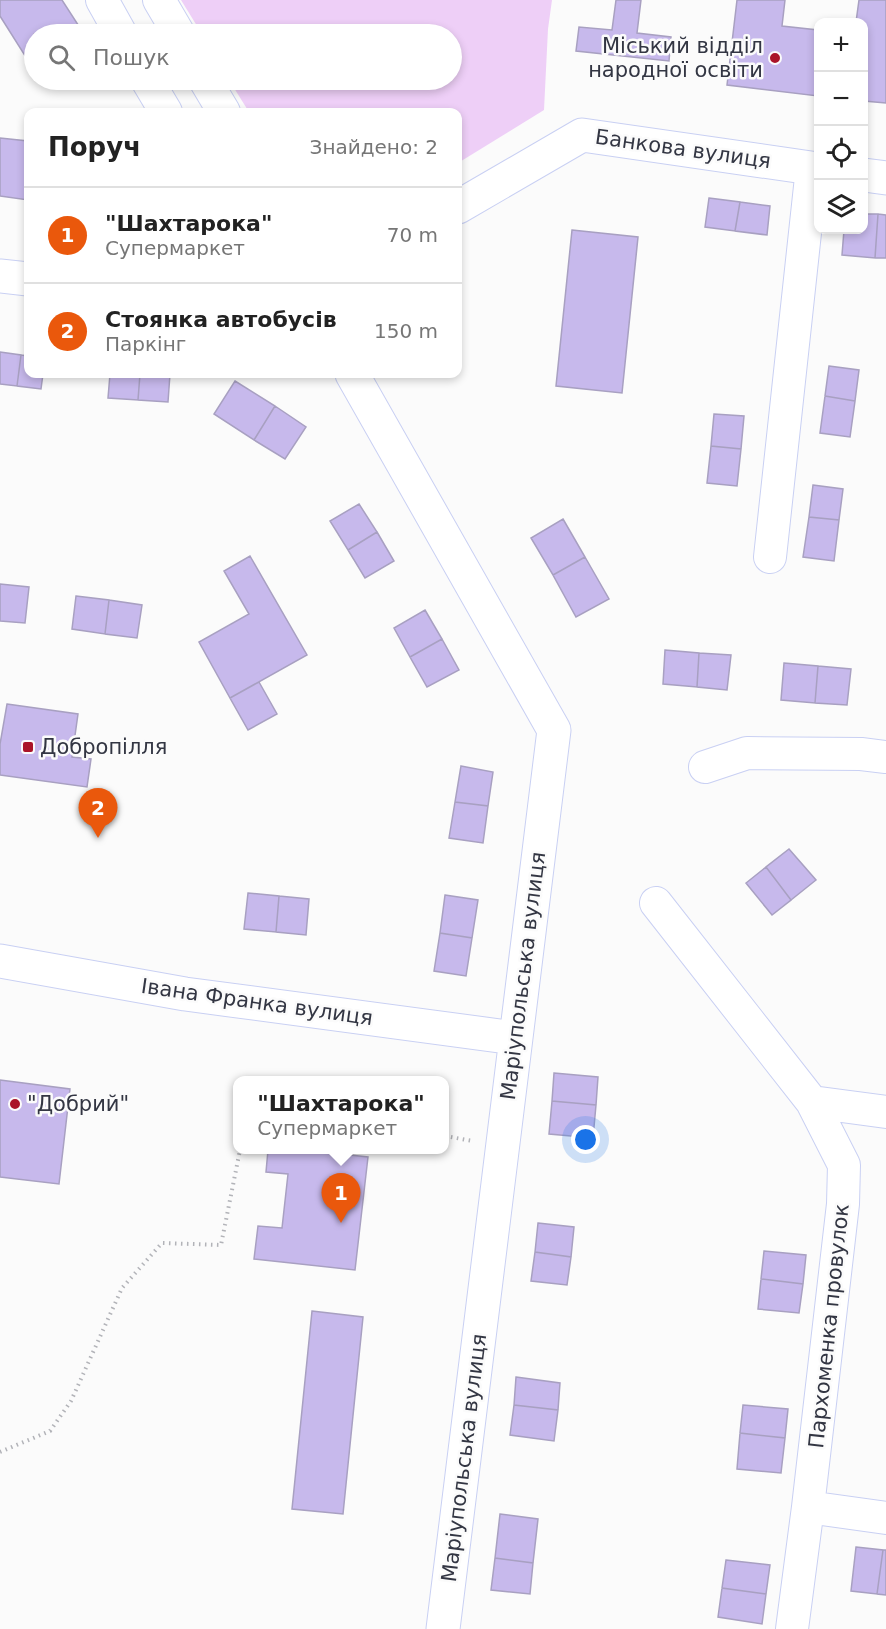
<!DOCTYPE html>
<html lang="uk">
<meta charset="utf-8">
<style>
:root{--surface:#fff;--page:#f6f6f6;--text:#222;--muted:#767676;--line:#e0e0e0;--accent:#ea580c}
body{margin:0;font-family:"DejaVu Sans",sans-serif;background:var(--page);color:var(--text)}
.controls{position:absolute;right:18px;top:18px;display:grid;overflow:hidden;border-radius:12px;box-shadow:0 3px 9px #0003}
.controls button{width:54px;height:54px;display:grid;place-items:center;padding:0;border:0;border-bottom:2px solid var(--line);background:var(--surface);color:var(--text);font:30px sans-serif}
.you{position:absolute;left:586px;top:1140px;width:21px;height:21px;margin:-15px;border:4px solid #fff;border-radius:50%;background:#1a73e8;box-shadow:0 0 0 9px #1a73e833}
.badge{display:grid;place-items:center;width:39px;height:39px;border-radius:50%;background:var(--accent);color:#fff;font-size:20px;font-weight:700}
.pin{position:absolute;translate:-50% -50px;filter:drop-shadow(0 2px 3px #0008)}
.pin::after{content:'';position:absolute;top:32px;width:21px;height:18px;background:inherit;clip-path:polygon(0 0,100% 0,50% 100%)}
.popup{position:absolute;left:233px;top:1076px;width:216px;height:78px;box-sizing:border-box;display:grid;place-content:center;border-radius:12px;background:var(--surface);filter:drop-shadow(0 2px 4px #0005);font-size:20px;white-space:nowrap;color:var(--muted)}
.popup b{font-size:22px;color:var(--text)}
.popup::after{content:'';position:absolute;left:50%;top:100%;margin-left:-12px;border:12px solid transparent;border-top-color:var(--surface)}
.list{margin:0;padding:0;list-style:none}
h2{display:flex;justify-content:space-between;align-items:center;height:78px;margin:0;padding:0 24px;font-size:26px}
h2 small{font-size:20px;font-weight:400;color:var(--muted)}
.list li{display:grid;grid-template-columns:39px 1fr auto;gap:18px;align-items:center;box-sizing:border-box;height:96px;padding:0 24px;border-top:2px solid var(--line)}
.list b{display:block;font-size:22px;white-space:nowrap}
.list p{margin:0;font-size:20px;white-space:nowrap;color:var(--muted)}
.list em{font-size:20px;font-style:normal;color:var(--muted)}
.icon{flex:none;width:33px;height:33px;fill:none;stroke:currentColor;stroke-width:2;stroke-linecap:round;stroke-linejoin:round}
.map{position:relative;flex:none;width:886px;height:1629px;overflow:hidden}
.search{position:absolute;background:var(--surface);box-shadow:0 3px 9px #0003;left:24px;top:24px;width:438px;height:66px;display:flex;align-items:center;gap:15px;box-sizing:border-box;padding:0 21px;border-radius:33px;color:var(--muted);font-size:22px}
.panel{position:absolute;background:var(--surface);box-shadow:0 3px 9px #0003;left:24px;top:108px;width:438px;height:270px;border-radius:12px}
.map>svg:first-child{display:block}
.green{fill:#eecff7}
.building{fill:#c7b9ec;stroke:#a8a0c1;stroke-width:1.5}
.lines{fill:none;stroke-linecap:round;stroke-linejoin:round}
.street-casing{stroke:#c9d0f3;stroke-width:34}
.secondary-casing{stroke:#c9d0f3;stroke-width:35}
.path{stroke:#b2b3b8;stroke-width:4;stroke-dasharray:1.5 4.5;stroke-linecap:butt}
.street{stroke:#fff;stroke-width:32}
.secondary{stroke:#fff;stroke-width:33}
.poi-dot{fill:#aa1429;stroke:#fbfbfb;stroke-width:2}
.labels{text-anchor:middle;stroke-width:5;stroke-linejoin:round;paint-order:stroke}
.poi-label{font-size:21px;fill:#333643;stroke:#fbfbfb;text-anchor:start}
.street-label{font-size:21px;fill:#333643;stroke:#fbfbfb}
</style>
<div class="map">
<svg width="886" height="1629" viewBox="0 0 886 1629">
<rect width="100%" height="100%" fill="#fbfbfb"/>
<path class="green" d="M 181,0 L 552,0 L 548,29 L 544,110 L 458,163 L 458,112 L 249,112 L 229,80 L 452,80 L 452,34 L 202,34 Z"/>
<path class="building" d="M 0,0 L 62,0 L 84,34 L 34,34 L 34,70 L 0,16 Z
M 616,0 L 641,0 L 637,33 L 671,37 L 669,61 L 576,51 L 579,27 L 612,30 Z
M 737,0 L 785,0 L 782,26 L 818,30 L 818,96 L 727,85 Z
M 859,0 L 886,0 L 886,103 L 864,101 L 864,22 L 856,22 Z
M 0,138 L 28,141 L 28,200 L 0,196 Z
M 709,198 L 740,202 L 735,231 L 705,227 Z
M 740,202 L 770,206 L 767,235 L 735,231 Z
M 864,214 L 878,214 L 875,258 L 842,255 L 844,230 L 864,230 Z
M 878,214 L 886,215 L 886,258 L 875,258 Z
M 572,230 L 638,237 L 622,393 L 556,386 Z
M 0,352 L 21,355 L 17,386 L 0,384 Z
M 21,355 L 28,356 L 28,374 L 43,374 L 41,389 L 17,386 Z
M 829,366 L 859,370 L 855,401 L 825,396 Z
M 110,374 L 140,374 L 138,400 L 108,398 Z
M 140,374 L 170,374 L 168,402 L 138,400 Z
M 235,381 L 275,406 L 254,440 L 214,414 Z
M 825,396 L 855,401 L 850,437 L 820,433 Z
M 275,406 L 306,427 L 285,459 L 254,440 Z
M 714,414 L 744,416 L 741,449 L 711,446 Z
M 711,446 L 741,449 L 737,486 L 707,483 Z
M 813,485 L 843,489 L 839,520 L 809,517 Z
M 359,504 L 377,532 L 348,550 L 330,521 Z
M 809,517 L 839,520 L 834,561 L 803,557 Z
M 563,519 L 585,557 L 553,575 L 531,538 Z
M 377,532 L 394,561 L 365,578 L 348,550 Z
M 250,556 L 307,655 L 230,698 L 199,642 L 249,614 L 224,571 Z
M 585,557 L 609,599 L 576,617 L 553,575 Z
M 0,584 L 29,587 L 25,623 L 0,621 Z
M 76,596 L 109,600 L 105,634 L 72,629 Z
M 109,600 L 142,605 L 137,638 L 105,634 Z
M 425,610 L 442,639 L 410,657 L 394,628 Z
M 442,639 L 459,670 L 427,687 L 410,657 Z
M 665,650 L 699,653 L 697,687 L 663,684 Z
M 699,653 L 731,655 L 727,690 L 697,687 Z
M 784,663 L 818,666 L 815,703 L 781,700 Z
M 818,666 L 851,669 L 847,705 L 815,703 Z
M 259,682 L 277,714 L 248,730 L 230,698 Z
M 7,704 L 78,714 L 72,757 L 91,759 L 87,787 L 0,775 L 0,744 Z
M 461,766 L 493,772 L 488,806 L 455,802 Z
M 455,802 L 488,806 L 483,843 L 449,838 Z
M 789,849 L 816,880 L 791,900 L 766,867 Z
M 766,867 L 791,900 L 772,915 L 746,883 Z
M 248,893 L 279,896 L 276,932 L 244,929 Z
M 445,895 L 478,900 L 472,938 L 440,933 Z
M 279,896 L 309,899 L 306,935 L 276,932 Z
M 440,933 L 472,938 L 466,976 L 434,971 Z
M 554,1073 L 598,1077 L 596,1105 L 552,1101 Z
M 0,1080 L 70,1089 L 59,1184 L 0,1177 Z
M 552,1101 L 596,1105 L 593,1138 L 549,1134 Z
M 268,1150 L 303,1150 L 368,1157 L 355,1270 L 254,1259 L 258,1226 L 282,1228 L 288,1174 L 266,1172 Z
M 538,1223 L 574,1227 L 571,1257 L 535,1252 Z
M 764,1251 L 806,1255 L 803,1284 L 761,1279 Z
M 535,1252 L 571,1257 L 567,1285 L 531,1281 Z
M 761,1279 L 803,1284 L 799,1313 L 758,1309 Z
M 312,1311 L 363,1317 L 343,1514 L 292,1509 Z
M 516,1377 L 560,1383 L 558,1410 L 514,1405 Z
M 514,1405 L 558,1410 L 554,1441 L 510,1435 Z
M 743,1405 L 788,1409 L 785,1438 L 740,1433 Z
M 740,1433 L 785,1438 L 781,1473 L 737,1469 Z
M 500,1514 L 538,1519 L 533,1563 L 495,1558 Z
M 856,1547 L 883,1550 L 877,1594 L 851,1591 Z
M 883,1550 L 886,1550 L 886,1595 L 877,1594 Z
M 495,1558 L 533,1563 L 530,1594 L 491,1590 Z
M 726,1560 L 770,1565 L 766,1594 L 722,1588 Z
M 722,1588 L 766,1594 L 762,1624 L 718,1617 Z"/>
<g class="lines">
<defs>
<path id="street" d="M 102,0 L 121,34
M 159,0 L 179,34
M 147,80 L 166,112
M 205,80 L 224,112
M 770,557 L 812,168
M 705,767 L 747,753 L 861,754 L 886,757
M 656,903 L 812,1102
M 808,1507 L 886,1518
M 792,1629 L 808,1507 L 843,1204 L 844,1165 L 812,1102 L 886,1112"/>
<path id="secondary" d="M 864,175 L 886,178
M 458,207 L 582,135 L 818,169
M 0,276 L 28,279
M 352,374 L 554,730 L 443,1629
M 0,961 L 185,994 L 515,1038"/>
</defs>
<use href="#street" class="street-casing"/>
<use href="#secondary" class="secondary-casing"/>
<path class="path" d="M 445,1136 L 473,1141
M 0,1452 L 50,1431 L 71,1401 L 122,1288 L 162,1243 L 221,1245 L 240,1150"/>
<use href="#street" class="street"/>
<use href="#secondary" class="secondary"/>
</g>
<g class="poi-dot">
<circle cx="775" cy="58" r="6"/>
<rect x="22" y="741" width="12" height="12" rx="3"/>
<circle cx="15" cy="1104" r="6"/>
</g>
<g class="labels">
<g class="poi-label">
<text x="763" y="53" text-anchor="end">Міський відділ<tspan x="763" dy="24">народної освіти</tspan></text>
<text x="40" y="754">Добропілля</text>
<text x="27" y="1111">"Добрий"</text>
</g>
<g class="street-label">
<text transform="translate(683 149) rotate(8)" y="7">Банкова вулиця</text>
<text transform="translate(523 976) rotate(-83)" y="7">Маріупольська вулиця</text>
<text transform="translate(257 1002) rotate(8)" y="7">Івана Франка вулиця</text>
<text transform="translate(829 1326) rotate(-84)" y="7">Пархоменка провулок</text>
<text transform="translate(464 1458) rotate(-83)" y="7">Маріупольська вулиця</text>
</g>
</g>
</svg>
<div class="controls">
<button>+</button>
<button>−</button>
<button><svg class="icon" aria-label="locate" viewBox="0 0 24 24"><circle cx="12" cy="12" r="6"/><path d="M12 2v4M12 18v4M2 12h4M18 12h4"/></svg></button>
<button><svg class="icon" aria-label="layers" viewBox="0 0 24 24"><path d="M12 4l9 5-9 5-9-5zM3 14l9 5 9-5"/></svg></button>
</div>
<div class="you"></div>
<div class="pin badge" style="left:341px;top:1223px">1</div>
<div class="popup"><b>&quot;Шахтарока&quot;</b>Супермаркет</div>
<div class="pin badge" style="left:98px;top:838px">2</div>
<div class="search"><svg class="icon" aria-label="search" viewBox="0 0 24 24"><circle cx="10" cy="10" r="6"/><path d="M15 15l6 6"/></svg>Пошук</div>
<section class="panel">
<h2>Поруч<small>Знайдено: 2</small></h2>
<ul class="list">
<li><span class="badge">1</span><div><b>&quot;Шахтарока&quot;</b><p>Супермаркет</p></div><em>70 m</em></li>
<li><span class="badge">2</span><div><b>Стоянка автобусів</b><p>Паркінг</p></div><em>150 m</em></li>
</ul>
</section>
</div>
